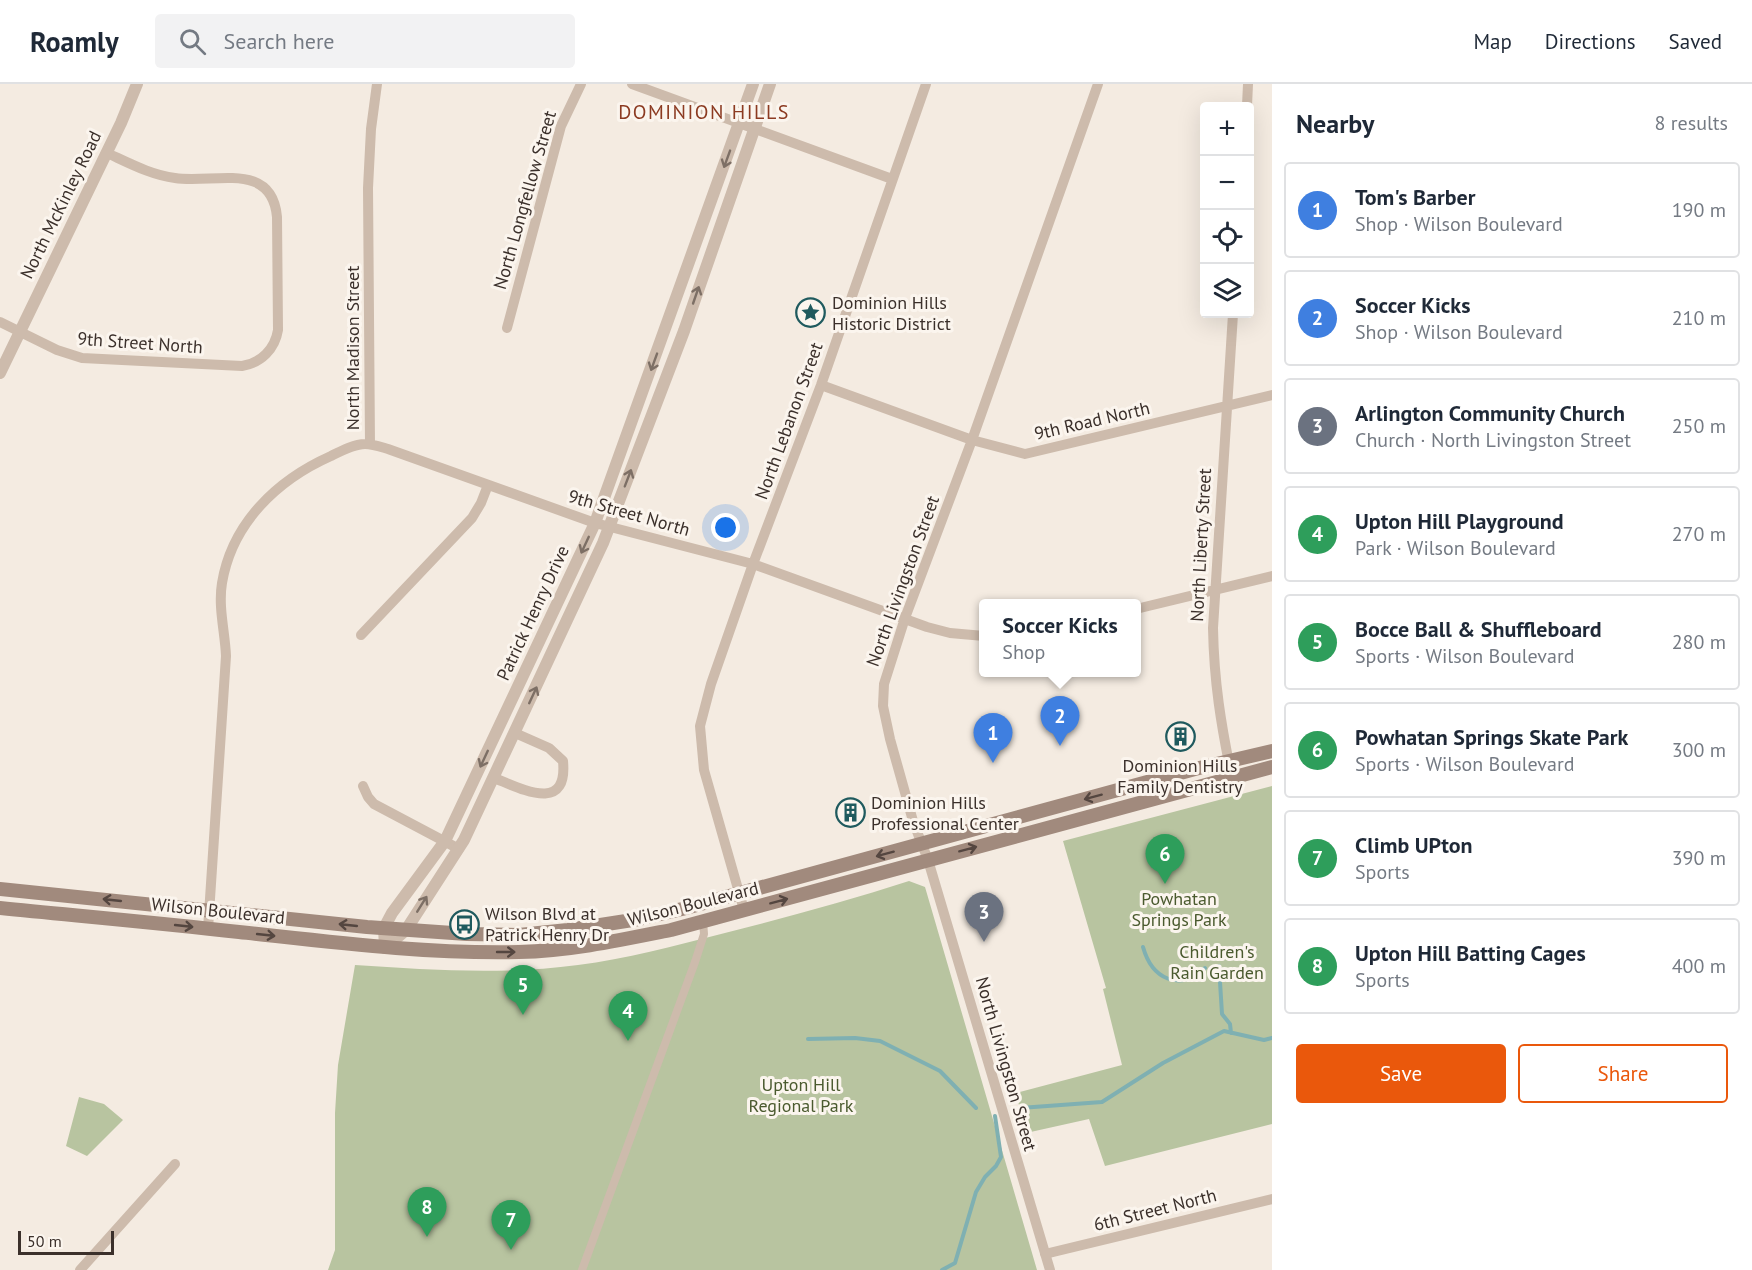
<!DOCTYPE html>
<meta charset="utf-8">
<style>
:root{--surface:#fff;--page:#f2f2f3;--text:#1f2937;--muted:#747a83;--line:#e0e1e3;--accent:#ea580c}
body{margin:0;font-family:"PT Sans",sans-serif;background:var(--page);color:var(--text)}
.controls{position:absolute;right:18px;top:18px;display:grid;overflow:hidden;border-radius:6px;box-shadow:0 6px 24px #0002}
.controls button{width:54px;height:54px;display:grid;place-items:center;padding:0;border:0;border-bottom:2px solid var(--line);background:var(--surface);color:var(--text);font:30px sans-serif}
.scale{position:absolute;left:18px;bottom:15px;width:96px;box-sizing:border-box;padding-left:6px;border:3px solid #3b302b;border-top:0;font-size:16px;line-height:21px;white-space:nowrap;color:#3b302b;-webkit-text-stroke:4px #fbf5ee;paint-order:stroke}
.you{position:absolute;left:726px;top:444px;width:21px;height:21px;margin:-15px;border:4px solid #fff;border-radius:50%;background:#1a73e8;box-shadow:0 0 0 9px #1a73e833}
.badge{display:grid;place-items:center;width:39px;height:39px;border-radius:50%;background:var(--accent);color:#fff;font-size:20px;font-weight:700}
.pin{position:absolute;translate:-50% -50px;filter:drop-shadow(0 2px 3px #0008)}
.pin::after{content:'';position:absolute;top:32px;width:21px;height:18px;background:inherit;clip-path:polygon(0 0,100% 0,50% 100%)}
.popup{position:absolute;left:979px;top:515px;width:162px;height:78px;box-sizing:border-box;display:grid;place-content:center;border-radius:6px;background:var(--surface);filter:drop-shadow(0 2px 4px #0005);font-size:20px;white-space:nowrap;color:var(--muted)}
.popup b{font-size:22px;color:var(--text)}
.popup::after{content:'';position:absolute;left:50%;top:100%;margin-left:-12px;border:12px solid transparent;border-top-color:var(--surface)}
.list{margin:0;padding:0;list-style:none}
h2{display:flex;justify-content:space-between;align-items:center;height:78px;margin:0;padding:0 24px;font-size:26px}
h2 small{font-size:20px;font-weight:400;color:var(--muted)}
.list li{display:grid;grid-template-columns:39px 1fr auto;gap:18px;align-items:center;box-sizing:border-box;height:96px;margin:0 12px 12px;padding:0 12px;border:2px solid var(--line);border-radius:6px}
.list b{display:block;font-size:22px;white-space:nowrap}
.list p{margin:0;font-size:20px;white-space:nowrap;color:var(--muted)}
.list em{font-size:20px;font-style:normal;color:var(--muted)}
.actions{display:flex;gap:12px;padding:18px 24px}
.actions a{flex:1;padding:14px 0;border:2px solid var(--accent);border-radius:6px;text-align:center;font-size:21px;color:var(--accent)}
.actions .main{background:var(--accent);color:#fff}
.icon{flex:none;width:33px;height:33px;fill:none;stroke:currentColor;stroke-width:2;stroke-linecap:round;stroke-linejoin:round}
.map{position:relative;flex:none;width:1272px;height:1186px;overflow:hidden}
header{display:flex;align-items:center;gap:36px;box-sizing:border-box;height:84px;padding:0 30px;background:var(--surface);border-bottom:2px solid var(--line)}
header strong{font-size:28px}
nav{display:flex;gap:33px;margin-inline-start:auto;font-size:21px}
.search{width:420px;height:54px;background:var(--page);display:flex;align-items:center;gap:15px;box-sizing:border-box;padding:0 21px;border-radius:6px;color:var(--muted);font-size:22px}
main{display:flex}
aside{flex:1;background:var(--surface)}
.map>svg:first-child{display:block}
.green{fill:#b8c4a0}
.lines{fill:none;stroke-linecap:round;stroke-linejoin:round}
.stream{stroke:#7fb0b2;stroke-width:4}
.pedestrian{stroke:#cdbbac;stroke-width:8}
.minor{stroke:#cdbbac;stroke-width:10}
.tertiary{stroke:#cdbbac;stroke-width:12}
.secondary{stroke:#a18a7d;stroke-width:14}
.oneway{stroke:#7d6f65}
.oneway2{stroke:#544640}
.labels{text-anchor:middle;stroke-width:6;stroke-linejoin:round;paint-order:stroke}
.street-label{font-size:18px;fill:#3b302b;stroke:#fbf5ee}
.poi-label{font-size:18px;fill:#3b302b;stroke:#fbf5ee;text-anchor:start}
.park-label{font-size:18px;fill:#4a5a2e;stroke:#fbf5ee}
.neighbourhood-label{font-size:20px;letter-spacing:1.5px;fill:#8c3b22;stroke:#fbf5ee}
</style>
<header>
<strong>Roamly</strong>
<div class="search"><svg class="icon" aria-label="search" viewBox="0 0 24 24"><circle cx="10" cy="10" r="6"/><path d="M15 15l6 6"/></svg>Search here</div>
<nav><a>Map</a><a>Directions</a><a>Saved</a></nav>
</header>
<main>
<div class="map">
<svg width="1272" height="1186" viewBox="0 0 1272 1186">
<rect width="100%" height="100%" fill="#f4ebe1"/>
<path class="green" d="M 1272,702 L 1272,1040 L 1105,1082 L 1089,1035 L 1026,1049 L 1016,1009 L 1122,981 L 1103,905 L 1106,904 L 1063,757 Z
M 909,797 L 925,803 L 1037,1186 L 328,1186 L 335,1166 L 335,1029 L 338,981 L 355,881 C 429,886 504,891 578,881 C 626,875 674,862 721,850 C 784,834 847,817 909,797 Z
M 79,1013 L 104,1020 L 123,1036 L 87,1072 L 66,1062 Z"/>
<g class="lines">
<path class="stream" d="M 1143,863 C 1152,895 1179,908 1205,884
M 1219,882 L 1222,930 L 1230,940 L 1231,949
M 808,955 L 855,954 L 880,957 L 940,987 L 976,1024
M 1020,1024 L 1102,1018 L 1163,979 L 1224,947 L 1264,956 L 1272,954
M 942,1186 L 955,1179 L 976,1108 L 985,1093 L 996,1082 L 1001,1073 L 995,1032"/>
<path class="pedestrian" d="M 582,1186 L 695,878 L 704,850 L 703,837"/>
<path class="minor" d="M 632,0 L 892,95
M 1247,22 L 1248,0
M 0,238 L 57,266 L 82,274 L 242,282 C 261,279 275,265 278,246 L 277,133 C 272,76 213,100 175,94 C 151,91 129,79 107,69
M 507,244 L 561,42 L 581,0
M 821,301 L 972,356 L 1025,370 L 1272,311
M 370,360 L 368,104 L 371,45 L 377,0
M 1136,525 L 1272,492
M 361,551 L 472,434 L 481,419 L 488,401
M 494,694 C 522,705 568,730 563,677 L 549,664 L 515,649
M 1232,694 C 1221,641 1214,598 1213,544 L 1233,230
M 363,702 L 368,713 L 374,720 L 459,765
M 744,826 L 704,686 L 700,642 L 711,600 L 753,480 L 821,301 L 926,0
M 208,845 L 226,572 C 225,548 218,523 222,499 C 232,439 277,396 331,372 C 341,367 354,360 365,360 C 373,360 381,363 388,365 L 595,439 L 753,480 L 927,543 L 950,549 L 984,552
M 1045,1170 L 1272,1115
M 80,1186 L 175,1080
M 1050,1186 L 928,776 L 913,737 L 890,655 L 883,622 L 884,600 L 905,534 L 972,356 L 1098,0"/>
<path class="tertiary" d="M 0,289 L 121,39 L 137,0
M 385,864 L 406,846 L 464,756 L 603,459 L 684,247 L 770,0
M 385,864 L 384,844 L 392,829 L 445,757 L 595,439 L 753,0"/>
<path class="secondary" d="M 0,805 L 367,843 L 467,850 L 519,851 L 568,846 L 639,835 L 682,825 L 1195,685 L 1272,667
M 0,824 C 80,832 159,839 239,848 C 332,858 425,870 519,868 C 570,867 621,856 671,846 L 1272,683"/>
</g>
<defs><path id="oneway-shaft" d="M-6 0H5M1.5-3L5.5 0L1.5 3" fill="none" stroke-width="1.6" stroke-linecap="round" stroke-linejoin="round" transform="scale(1.5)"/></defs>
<g class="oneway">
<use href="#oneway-shaft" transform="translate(727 75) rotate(110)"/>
<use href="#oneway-shaft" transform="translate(696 211) rotate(-71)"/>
<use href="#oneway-shaft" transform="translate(654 278) rotate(110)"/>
<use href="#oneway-shaft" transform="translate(628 394) rotate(-69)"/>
<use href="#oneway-shaft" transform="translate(585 461) rotate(115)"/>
<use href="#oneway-shaft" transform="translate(533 611) rotate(-65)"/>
<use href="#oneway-shaft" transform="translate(484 675) rotate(115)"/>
<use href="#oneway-shaft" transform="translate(422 820) rotate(-58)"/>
</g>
<g class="oneway2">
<use href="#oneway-shaft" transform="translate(1093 713) rotate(165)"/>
<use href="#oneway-shaft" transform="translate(968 765) rotate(-15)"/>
<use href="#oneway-shaft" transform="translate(885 770) rotate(165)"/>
<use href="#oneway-shaft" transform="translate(112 816) rotate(-174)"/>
<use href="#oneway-shaft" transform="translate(779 817) rotate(-15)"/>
<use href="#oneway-shaft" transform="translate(348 841) rotate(-174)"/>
<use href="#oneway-shaft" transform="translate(184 842) rotate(6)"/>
<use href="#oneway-shaft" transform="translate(266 851) rotate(6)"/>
<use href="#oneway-shaft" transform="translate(506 868)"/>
</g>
<defs>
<symbol id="sight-ring" viewBox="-11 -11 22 22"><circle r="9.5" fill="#fbf5ee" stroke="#1f5a5e" stroke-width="1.5"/><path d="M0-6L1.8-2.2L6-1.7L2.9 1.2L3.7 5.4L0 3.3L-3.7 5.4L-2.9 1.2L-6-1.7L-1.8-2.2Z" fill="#1f5a5e"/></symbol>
<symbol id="building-ring" viewBox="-11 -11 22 22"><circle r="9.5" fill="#fbf5ee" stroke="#1f5a5e" stroke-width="1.5"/><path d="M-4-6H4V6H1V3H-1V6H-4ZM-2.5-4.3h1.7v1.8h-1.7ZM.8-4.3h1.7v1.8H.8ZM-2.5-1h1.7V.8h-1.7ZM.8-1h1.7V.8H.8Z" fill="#1f5a5e"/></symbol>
<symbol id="bus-ring" viewBox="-11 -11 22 22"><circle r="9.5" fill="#fbf5ee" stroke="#1f5a5e" stroke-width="1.5"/><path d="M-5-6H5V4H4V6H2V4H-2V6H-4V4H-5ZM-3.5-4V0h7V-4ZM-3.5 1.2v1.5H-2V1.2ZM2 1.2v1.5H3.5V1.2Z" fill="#1f5a5e"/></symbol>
</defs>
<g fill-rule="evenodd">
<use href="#sight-ring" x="794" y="212" width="33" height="33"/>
<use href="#building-ring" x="1164" y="636" width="33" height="33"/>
<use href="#building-ring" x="834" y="712" width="33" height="33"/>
<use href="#bus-ring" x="448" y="824" width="33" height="33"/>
</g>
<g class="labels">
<g class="street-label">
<text transform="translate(525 116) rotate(-74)" y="6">North Longfellow Street</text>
<text transform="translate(61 121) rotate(-64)" y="6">North McKinley Road</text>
<text transform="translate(140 259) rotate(4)" y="6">9th Street North</text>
<text transform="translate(353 264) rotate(-90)" y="6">North Madison Street</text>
<text transform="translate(789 337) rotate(-70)" y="6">North Lebanon Street</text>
<text transform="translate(1092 337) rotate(-13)" y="6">9th Road North</text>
<text transform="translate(629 429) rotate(16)" y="6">9th Street North</text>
<text transform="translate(1201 461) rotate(-87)" y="6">North Liberty Street</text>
<text transform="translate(903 497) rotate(-70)" y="6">North Livingston Street</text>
<text transform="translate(533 529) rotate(-65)" y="6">Patrick Henry Drive</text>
<text transform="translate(693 820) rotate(-14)" y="6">Wilson Boulevard</text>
<text transform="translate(218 827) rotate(6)" y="6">Wilson Boulevard</text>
<text transform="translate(1006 980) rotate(74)" y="6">North Livingston Street</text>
<text transform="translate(1155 1126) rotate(-14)" y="6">6th Street North</text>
</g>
<g class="poi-label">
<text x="832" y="225">Dominion Hills<tspan x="832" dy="21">Historic District</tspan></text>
<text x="1180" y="688" text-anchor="middle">Dominion Hills<tspan x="1180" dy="21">Family Dentistry</tspan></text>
<text x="871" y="725">Dominion Hills<tspan x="871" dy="21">Professional Center</tspan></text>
<text x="485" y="836">Wilson Blvd at<tspan x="485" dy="21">Patrick Henry Dr</tspan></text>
</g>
<g class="park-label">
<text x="1179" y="821">Powhatan<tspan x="1179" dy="21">Springs Park</tspan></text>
<text x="1217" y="874">Children's<tspan x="1217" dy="21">Rain Garden</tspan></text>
<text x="801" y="1007">Upton Hill<tspan x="801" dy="21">Regional Park</tspan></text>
</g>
<g class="neighbourhood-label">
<text x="704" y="35">DOMINION HILLS</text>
</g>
</g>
</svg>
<div class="controls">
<button>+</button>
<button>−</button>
<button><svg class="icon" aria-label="locate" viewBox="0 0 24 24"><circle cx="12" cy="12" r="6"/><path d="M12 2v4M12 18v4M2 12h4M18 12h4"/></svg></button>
<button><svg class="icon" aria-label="layers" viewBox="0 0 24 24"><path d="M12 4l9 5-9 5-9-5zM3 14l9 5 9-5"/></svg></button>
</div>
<div class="scale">50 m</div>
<div class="you"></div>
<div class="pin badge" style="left:993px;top:679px;background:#3f7fe0">1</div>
<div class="pin badge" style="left:1060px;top:662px;background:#3f7fe0">2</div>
<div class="popup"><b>Soccer Kicks</b>Shop</div>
<div class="pin badge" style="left:984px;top:858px;background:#6b7280">3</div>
<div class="pin badge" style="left:628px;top:957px;background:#2e9e5b">4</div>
<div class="pin badge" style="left:523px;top:931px;background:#2e9e5b">5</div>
<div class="pin badge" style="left:1165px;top:800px;background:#2e9e5b">6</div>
<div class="pin badge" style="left:511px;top:1166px;background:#2e9e5b">7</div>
<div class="pin badge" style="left:427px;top:1153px;background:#2e9e5b">8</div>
</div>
<aside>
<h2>Nearby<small>8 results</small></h2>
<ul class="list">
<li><span class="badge" style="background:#3f7fe0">1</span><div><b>Tom's Barber</b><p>Shop · Wilson Boulevard</p></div><em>190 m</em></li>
<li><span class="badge" style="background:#3f7fe0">2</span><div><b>Soccer Kicks</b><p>Shop · Wilson Boulevard</p></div><em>210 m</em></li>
<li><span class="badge" style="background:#6b7280">3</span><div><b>Arlington Community Church</b><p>Church · North Livingston Street</p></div><em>250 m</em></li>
<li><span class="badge" style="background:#2e9e5b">4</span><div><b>Upton Hill Playground</b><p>Park · Wilson Boulevard</p></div><em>270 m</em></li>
<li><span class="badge" style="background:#2e9e5b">5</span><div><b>Bocce Ball &amp; Shuffleboard</b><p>Sports · Wilson Boulevard</p></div><em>280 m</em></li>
<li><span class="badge" style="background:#2e9e5b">6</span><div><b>Powhatan Springs Skate Park</b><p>Sports · Wilson Boulevard</p></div><em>300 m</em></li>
<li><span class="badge" style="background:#2e9e5b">7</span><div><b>Climb UPton</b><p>Sports</p></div><em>390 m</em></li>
<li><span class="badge" style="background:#2e9e5b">8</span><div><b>Upton Hill Batting Cages</b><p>Sports</p></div><em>400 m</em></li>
</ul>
<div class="actions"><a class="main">Save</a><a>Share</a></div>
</aside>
</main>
